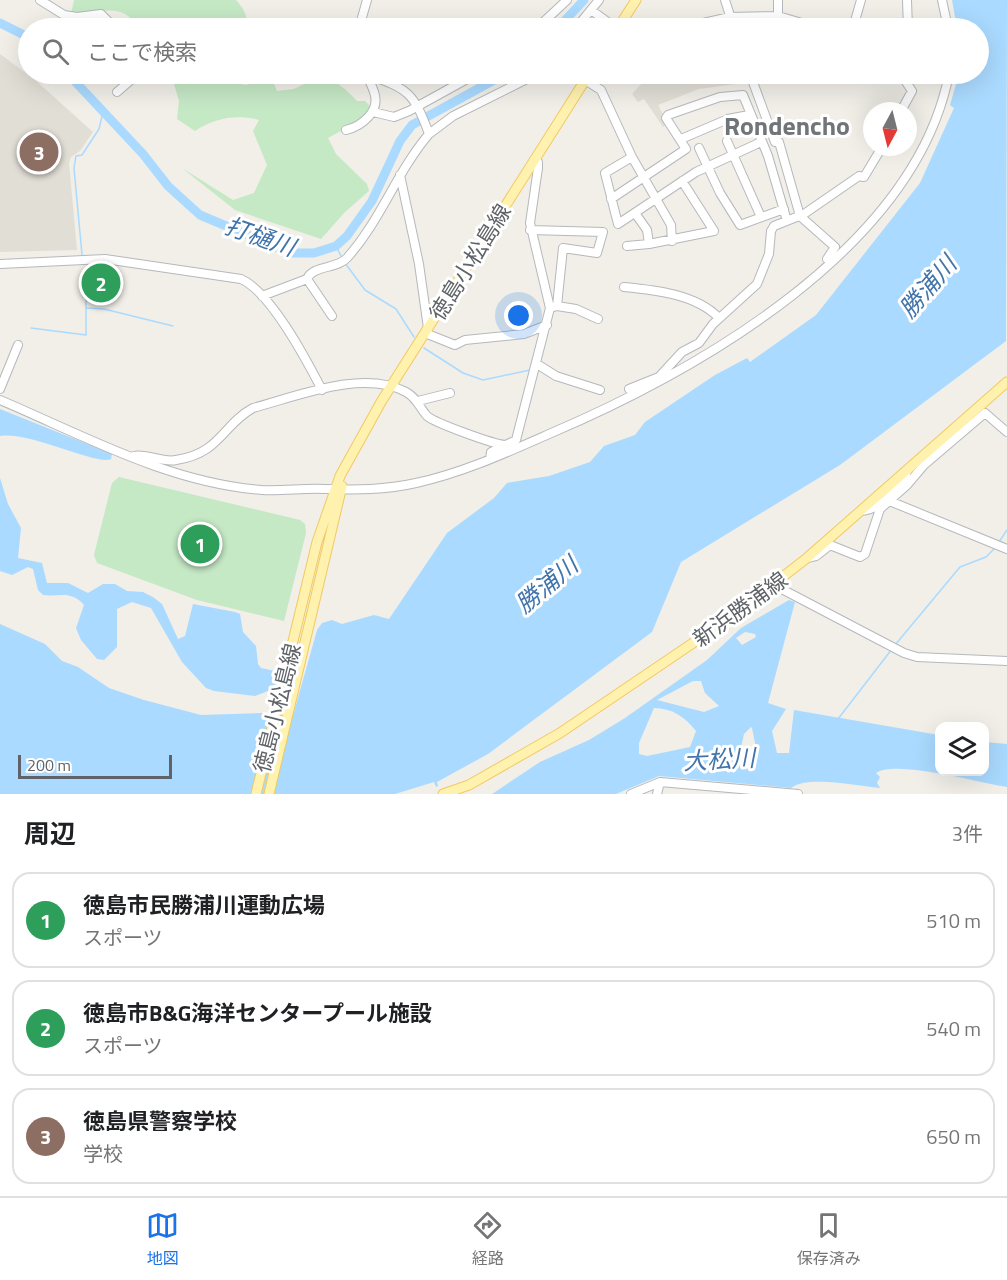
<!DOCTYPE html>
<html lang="ja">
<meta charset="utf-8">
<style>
:root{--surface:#fff;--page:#f6f6f6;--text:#202124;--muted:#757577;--line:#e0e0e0;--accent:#1a73e8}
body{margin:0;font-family:"Titillium Web","Noto Sans JP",sans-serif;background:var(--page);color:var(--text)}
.controls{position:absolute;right:18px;bottom:18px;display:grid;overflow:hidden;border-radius:12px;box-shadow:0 6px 24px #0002}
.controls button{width:54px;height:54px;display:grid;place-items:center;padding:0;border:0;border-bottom:2px solid var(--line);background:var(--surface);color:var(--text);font:30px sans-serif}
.compass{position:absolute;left:863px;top:102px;width:54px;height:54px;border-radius:50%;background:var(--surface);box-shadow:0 6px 24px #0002;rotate:187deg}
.scale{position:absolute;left:18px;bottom:15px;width:154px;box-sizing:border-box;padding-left:6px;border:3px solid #5f6368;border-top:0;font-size:16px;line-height:21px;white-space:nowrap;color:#5f6368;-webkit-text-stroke:4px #fff;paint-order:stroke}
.you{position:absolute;left:519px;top:316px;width:21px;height:21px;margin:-15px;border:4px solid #fff;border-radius:50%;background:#1a73e8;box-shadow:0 0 0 9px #1a73e833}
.badge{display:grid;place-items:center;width:39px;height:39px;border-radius:50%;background:var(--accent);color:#fff;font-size:20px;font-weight:700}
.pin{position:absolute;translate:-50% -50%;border:3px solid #fff;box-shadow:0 2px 6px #0006}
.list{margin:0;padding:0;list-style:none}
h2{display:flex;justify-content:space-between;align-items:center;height:78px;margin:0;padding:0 24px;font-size:26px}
h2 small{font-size:20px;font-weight:400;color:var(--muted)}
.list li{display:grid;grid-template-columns:39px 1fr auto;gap:18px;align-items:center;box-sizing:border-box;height:96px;margin:0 12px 12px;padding:0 12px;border:2px solid var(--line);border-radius:18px}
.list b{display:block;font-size:22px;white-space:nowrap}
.list p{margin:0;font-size:20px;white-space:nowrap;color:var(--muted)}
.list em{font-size:20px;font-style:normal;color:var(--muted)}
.icon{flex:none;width:33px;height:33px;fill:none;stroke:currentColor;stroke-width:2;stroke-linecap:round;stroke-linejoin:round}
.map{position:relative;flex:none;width:1007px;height:794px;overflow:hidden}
.search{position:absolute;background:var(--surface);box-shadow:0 6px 24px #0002;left:18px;right:18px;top:18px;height:66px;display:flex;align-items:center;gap:15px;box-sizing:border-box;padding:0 21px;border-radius:33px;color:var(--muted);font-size:22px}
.sheet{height:402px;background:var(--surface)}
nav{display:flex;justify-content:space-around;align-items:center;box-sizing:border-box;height:84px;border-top:2px solid var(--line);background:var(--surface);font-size:16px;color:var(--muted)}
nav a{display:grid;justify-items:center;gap:3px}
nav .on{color:var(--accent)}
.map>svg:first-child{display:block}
.education{fill:#e1ded6}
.green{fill:#c5e8c5}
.water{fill:#aadaff;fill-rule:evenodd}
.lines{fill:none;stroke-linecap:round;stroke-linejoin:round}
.stream{stroke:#aadaff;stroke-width:1.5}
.river{stroke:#aadaff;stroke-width:9}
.minor-casing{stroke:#b5b8bc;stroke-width:10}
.major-casing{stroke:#f2c960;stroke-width:11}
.minor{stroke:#fff;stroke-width:8}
.major{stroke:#fff2af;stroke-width:9}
.labels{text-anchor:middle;stroke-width:6;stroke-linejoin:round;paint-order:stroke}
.street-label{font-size:22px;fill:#5f6368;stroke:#fff}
.water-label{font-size:24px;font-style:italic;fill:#4174aa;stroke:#fff}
.quarter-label{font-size:26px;font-weight:bold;fill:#70757a;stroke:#fff}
</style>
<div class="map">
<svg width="1007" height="794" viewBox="0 0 1007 794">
<rect width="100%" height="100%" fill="#f1efe8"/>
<path class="education" d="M 0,54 L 34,79 L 93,132 L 80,151 L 71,157 L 69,163 L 77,250 L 0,252 Z
M 644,74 L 748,74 L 751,82 L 699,89 L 658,105 L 668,124 L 663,127 L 644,99 L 638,102 L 632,94 L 644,81 Z"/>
<path class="green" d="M 74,0 L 236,0 C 244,9 249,17 245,28 L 138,28 C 123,0 98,14 71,14 Z
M 171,74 L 232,74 L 237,83 L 245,85 L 256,83 L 258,74 L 271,77 L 277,91 L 294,89 L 312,80 L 311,74 C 329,74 345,88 357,101 L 365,101 L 370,106 L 366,117 L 328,138 L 336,154 L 367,184 L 369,191 L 345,212 L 321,239 L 235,210 L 182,168 L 233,200 L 254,193 L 267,165 L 253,131 L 259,120 C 237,114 214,118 195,131 L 177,119 L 179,101 Z
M 119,477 L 300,520 L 305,524 L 306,533 L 284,621 L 197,600 L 97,563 L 94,555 L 112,483 Z"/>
<path class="water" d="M 952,0 L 1007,0 L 1006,341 L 840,465 L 681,562 L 652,632 L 488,754 L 437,782 L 438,786 L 436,787 L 434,782 L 395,794 L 0,794 L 0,624 L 45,644 L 62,661 L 78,667 L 109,688 L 144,700 L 201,715 L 294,712 L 317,630 L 322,623 L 332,620 L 342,624 L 374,615 L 389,619 L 447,533 L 494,498 L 507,483 L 549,476 L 590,462 L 604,446 L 635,435 L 645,422 L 715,375 L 747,358 L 750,362 L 816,315 L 920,183 L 954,108 L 950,105 L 959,74 L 978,74 L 978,28 L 957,28 Z
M 0,409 L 112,454 L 111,459 C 97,466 30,431 0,436 Z
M 0,478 L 8,504 L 21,528 L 18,558 L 42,563 L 47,583 L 68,583 L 88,593 L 103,584 L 115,584 L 127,591 L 143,592 L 153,597 L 162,604 L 178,639 L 185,636 L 193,604 L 235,612 L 240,614 L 243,632 L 256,646 L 258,664 L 261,668 L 275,671 L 278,675 L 277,683 L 268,691 L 255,696 L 214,691 L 206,688 L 182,662 L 151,608 L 132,602 L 117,609 L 117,647 L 104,660 L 97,659 L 81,640 L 76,628 L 84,605 C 71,590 59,597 43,595 L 38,590 L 33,569 L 28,567 L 12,575 L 0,571 Z
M 789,600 L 795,602 L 768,703 L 786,709 L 772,731 L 777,753 L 789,753 L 794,710 L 939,735 L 940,772 L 984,772 L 985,742 L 1007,744 L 1007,787 C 981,783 895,759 876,773 L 880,777 L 877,783 L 880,788 C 859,786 807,775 791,788 L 659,776 L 616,794 L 492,794 L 540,762 L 589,740 L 625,718 L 707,660 L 741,628 ZM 745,632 L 755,634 L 756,637 L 742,645 L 736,638 ZM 693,681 L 701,681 L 705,693 L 719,706 L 704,712 L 657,700 ZM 654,708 C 672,708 685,717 696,731 L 690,747 L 647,756 L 639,754 L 639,743 ZM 751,727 L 752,728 L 757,753 L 741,748 L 744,734 Z"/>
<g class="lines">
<path class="stream" d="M 336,246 L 342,258
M 82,255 L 74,168 L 76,156 L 82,155 L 99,129 L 103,112
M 345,263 L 365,290 L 396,309 L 414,337
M 87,308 L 104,309 L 173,326
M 31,328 L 86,335 L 86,296
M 424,348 L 463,373 L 483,380 L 530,370
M 999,542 L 1007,530
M 895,645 L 960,567 L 986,557 L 995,548
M 838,719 L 892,649"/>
<path class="river" d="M 0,23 L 28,37
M 558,28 L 584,0
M 68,74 L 143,154 L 168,186 L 200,215 L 290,253 L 314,253 L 336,246 L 347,236 L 372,201 L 400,141 L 412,125 L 505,74"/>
<defs>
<path id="minor" d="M 40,0 L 64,15 L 75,28
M 725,0 L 734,28
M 907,0 L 908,28
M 942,0 L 948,28
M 591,10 L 616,28
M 64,15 L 77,17 L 101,14 L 115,28
M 778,16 L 819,28
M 359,25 L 438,25 L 443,28
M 359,28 L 367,0
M 537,28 L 567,0
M 576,28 L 599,0
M 681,28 L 730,17 L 778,16 L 778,0
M 853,28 L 861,0
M 118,74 L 127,83
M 750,74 L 775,142 L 779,142 L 800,216 L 835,247 L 827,259
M 585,80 L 601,90 L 632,157 L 605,173 L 618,224 L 696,172 L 761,142
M 117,92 L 138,74
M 901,111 L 912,91 L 906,82 L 907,74
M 373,112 L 394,117 L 409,111 L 476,74
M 346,130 C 362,126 381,111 374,92 C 372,85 369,82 367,74
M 429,134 L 453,116 L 537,74
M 681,139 L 728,119 L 749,115
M 727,141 L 761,217
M 699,148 L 720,193 L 740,225 L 784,209
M 632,157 L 671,225 L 672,241
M 534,160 L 538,162 L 538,168 L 530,223 L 550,308
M 400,175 L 419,264 L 428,328
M 611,199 L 686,149 L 666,118 L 668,115 L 720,97 L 743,95 L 768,156 L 787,221
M 530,230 L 603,232 L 597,253 L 563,248 L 557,306 L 576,309 L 598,319
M 649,244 L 714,231 L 682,181
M 627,246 L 649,244 L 647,230 L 635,213
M 0,264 L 105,259 L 241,279 C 271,292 307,361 322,390
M 307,279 C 313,265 337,269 347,258 C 381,220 396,173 429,134 C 413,90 407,89 366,74
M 624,287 C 655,290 696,294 719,318
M 262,296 L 307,279 L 332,316
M 425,333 L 455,345 L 465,340 L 524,334 L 547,325
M 537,364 L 556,376 L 600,390
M 0,389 L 18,345
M 629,389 L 659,377 L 682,352 L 699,343 L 713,324 L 757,284 L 769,254 L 771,231 L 774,226 L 804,214 L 859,176 L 864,177 L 882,147
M 0,400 C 85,436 169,483 262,490 C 283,491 304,488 325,489 C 356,490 385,490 416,483 C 462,473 506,453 549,434 C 699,370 915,248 949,74
M 418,401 L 450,393
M 134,456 C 147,453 162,463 176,460 C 221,453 222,425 253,408 C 298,396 363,369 406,392 C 417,398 419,407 427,416 C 435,423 493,444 505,445
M 490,459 L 491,452 L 516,440 L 550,308 L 557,306
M 887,500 L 1007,549
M 861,511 C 879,510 903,488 907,471
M 807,558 L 816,556 L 830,545 L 860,557 L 865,554 L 880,509 L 907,485 L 924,465 L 985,413 L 1007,432
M 774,585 L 904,653 L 917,657 L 1007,661
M 631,794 L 660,782 L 798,794
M 657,794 L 660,782"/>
<path id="major" d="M 618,28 L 636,0
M 256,794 L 317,542 L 340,476 L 381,402 L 589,74
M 269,794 L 342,486
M 443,794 L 469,785 L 560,733 L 727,620 L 807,558 L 1007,382"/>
</defs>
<use href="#minor" class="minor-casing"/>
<use href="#major" class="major-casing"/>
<use href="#minor" class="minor"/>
<use href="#major" class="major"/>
</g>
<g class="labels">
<g class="street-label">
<text transform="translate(470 262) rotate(-58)" y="8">徳島小松島線</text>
<text transform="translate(740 609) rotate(-36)" y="8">新浜勝浦線</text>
<text transform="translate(277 708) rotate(-76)" y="8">徳島小松島線</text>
</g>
<g class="water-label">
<text transform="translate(260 237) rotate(19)" y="8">打樋川</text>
<text transform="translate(928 287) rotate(-49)" y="8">勝浦川</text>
<text transform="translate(547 585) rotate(-40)" y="8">勝浦川</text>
<text transform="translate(719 760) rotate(-3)" y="8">大松川</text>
</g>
<g class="quarter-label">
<text x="787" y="135">Rondencho</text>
</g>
</g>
</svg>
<div class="controls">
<button><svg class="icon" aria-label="layers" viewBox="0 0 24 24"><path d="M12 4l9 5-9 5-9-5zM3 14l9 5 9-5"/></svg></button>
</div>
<svg class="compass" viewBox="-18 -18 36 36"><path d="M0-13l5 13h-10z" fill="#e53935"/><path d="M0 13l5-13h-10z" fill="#757577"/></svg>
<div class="scale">200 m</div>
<div class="you"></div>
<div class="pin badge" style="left:200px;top:544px;background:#2e9e5b">1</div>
<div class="pin badge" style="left:101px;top:283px;background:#2e9e5b">2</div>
<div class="pin badge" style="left:39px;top:152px;background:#8d6e63">3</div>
<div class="search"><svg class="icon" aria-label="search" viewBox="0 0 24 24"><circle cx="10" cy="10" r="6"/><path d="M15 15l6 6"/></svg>ここで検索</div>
</div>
<section class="sheet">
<h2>周辺<small>3件</small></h2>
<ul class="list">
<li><span class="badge" style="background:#2e9e5b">1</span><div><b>徳島市民勝浦川運動広場</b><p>スポーツ</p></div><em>510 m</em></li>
<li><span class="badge" style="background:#2e9e5b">2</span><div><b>徳島市B&amp;G海洋センタープール施設</b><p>スポーツ</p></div><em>540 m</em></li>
<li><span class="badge" style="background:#8d6e63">3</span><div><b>徳島県警察学校</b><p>学校</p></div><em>650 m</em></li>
</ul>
</section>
<nav>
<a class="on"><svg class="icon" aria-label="map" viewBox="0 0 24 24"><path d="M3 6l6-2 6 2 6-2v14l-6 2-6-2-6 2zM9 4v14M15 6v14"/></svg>地図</a>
<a><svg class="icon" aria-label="directions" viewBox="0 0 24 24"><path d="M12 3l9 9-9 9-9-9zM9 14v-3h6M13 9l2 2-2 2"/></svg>経路</a>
<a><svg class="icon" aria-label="saved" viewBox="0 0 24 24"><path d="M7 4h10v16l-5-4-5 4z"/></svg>保存済み</a>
</nav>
